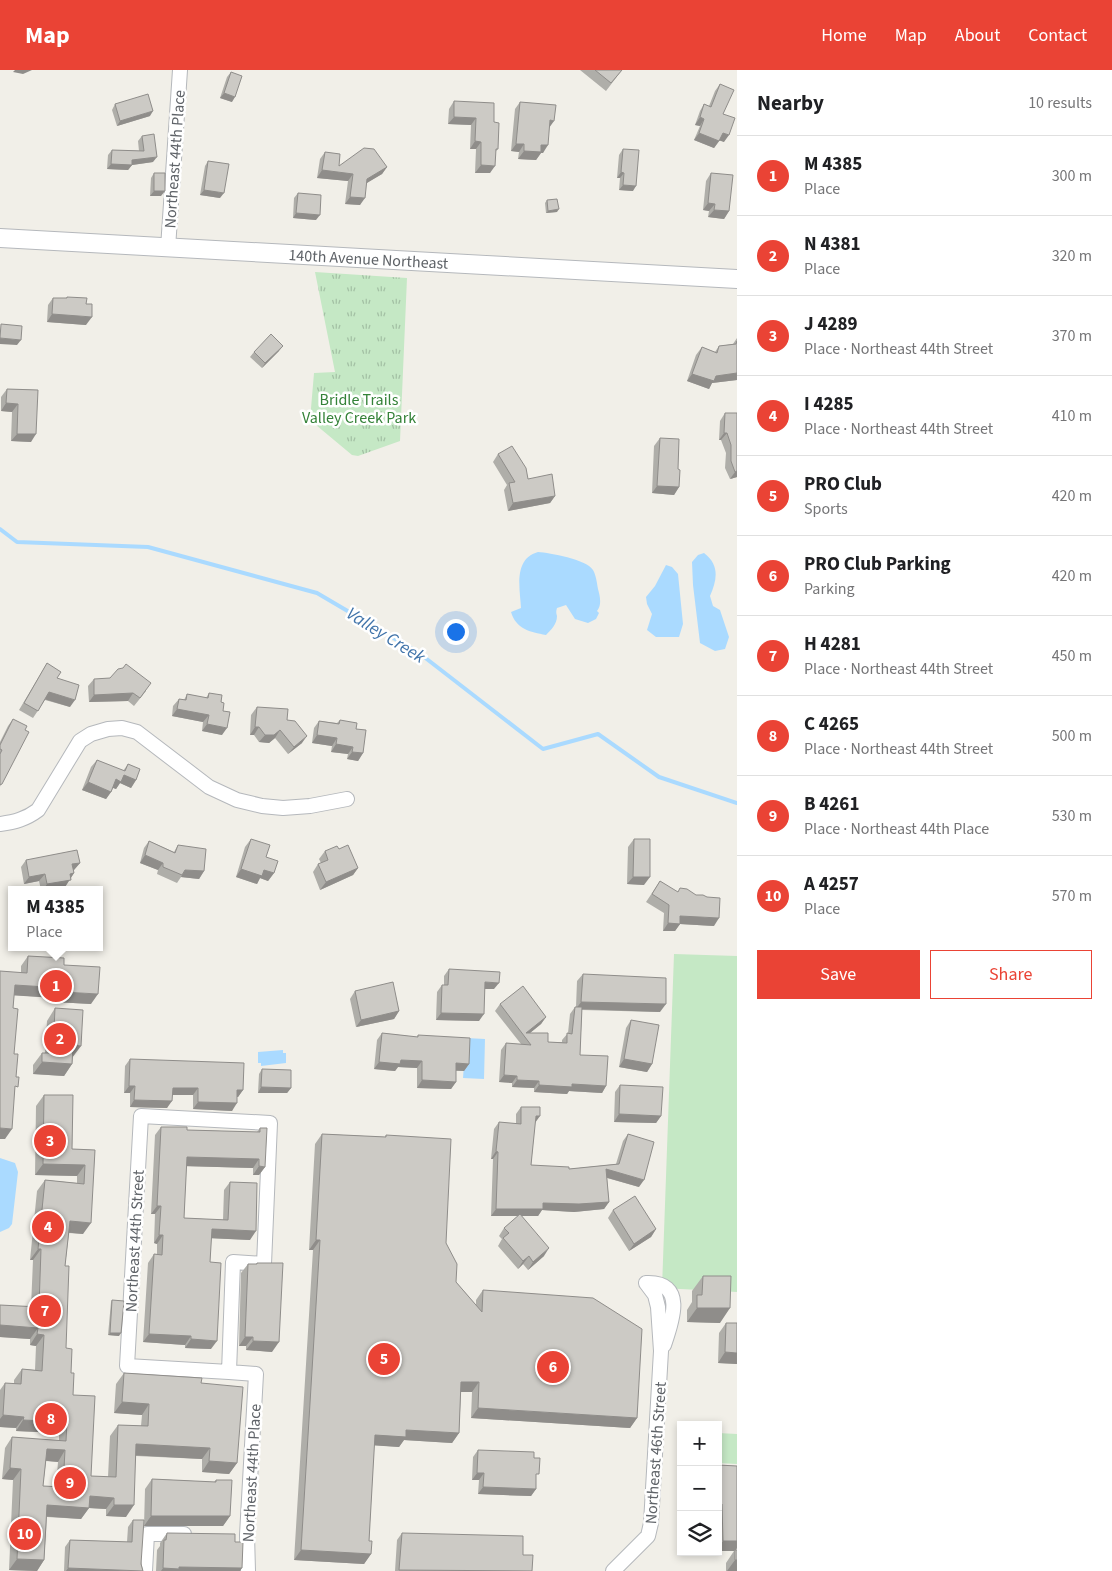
<!DOCTYPE html>
<meta charset="utf-8">
<style>
:root{--surface:#fff;--page:#f2f2f2;--text:#202124;--muted:#757577;--line:#e0e0e0;--accent:#ea4335}
body{margin:0;font-family:"Source Sans 3",sans-serif;background:var(--page);color:var(--text)}
.controls{position:absolute;right:15px;bottom:15px;display:grid;overflow:hidden;border-radius:0px;box-shadow:0 2px 8px #0003}
.controls button{width:45px;height:45px;display:grid;place-items:center;padding:0;border:0;border-bottom:1px solid var(--line);background:var(--surface);color:var(--text);font:25px sans-serif}
.you{position:absolute;left:455px;top:561px;width:18px;height:18px;margin:-12px;border:4px solid #fff;border-radius:50%;background:#1a73e8;box-shadow:0 0 0 8px #1a73e833}
.badge{display:grid;place-items:center;width:32px;height:32px;border-radius:50%;background:var(--accent);color:#fff;font-size:16px;font-weight:700}
.pin{position:absolute;translate:-50% -50%;border:2px solid #fff;box-shadow:0 1px 5px #0006}
.popup{position:absolute;left:8px;top:816px;width:95px;height:65px;box-sizing:border-box;display:grid;place-content:center;border-radius:0px;background:var(--surface);filter:drop-shadow(0 1px 4px #0005);font-size:16px;white-space:nowrap;color:var(--muted)}
.popup b{font-size:19px;color:var(--text)}
.popup::after{content:'';position:absolute;left:50%;top:100%;margin-left:-10px;border:10px solid transparent;border-top-color:var(--surface)}
.list{margin:0;padding:0;list-style:none}
h2{display:flex;justify-content:space-between;align-items:center;height:65px;margin:0;padding:0 20px;font-size:21px}
h2 small{font-size:16px;font-weight:400;color:var(--muted)}
.list li{display:grid;grid-template-columns:32px 1fr auto;gap:15px;align-items:center;box-sizing:border-box;height:80px;padding:0 20px;border-top:1px solid var(--line)}
.list b{display:block;font-size:19px;white-space:nowrap}
.list p{margin:0;font-size:16px;white-space:nowrap;color:var(--muted)}
.list em{font-size:16px;font-style:normal;color:var(--muted)}
.actions{display:flex;gap:10px;padding:15px 20px}
.actions a{flex:1;padding:11px 0;border:1px solid var(--accent);border-radius:0px;text-align:center;font-size:18px;color:var(--accent)}
.actions .main{background:var(--accent);color:#fff}
.icon{flex:none;width:28px;height:28px;fill:none;stroke:currentColor;stroke-width:2;stroke-linecap:round;stroke-linejoin:round}
.map{position:relative;flex:none;width:737px;height:1501px;overflow:hidden}
header{display:flex;align-items:center;gap:30px;box-sizing:border-box;height:70px;padding:0 25px;background:var(--accent);color:#fff}
header strong{font-size:24px}
nav{display:flex;gap:28px;margin-inline-start:auto;font-size:18px}
main{display:flex}
aside{flex:1;background:var(--surface)}
.map>svg:first-child{display:block}
.grass{fill:#c5e8c5}
.park{fill:url(#park-tufts)}
.water{fill:#aadaff}
.lines{fill:none;stroke-linecap:round;stroke-linejoin:round}
.stream{stroke:#aadaff;stroke-width:4}
.minor-casing{stroke:#b5b8bc;stroke-width:16}
.tertiary-casing{stroke:#b5b8bc;stroke-width:20}
.minor{stroke:#fff;stroke-width:14}
.tertiary{stroke:#fff;stroke-width:18}
.wall{fill:#afaea9;fill-rule:evenodd}
.shaded-wall{fill:#8f8d8a}
.building{fill:#cccac5;stroke:#8f8d8a;fill-rule:evenodd}
.labels{text-anchor:middle;stroke-width:5;stroke-linejoin:round;paint-order:stroke}
.street-label{font-size:16px;fill:#5f6368;stroke:#fff}
.park-label{font-size:16px;fill:#348238;stroke:#fff}
.water-label{font-size:18px;font-style:italic;fill:#4174aa;stroke:#fff}
</style>
<header>
<strong>Map</strong>
<nav><a>Home</a><a>Map</a><a>About</a><a>Contact</a></nav>
</header>
<main>
<div class="map">
<svg width="737" height="1501" viewBox="0 0 737 1501">
<defs>
<pattern id="park-tufts" width="24" height="20" patternUnits="userSpaceOnUse" patternTransform="scale(1.25)"><rect width="24" height="20" fill="#c5e8c5"/><path d="M3 7l-1-3M5 7V3M7 7l1-3M15 17l-1-3M17 17v-4M19 17l1-3" fill="none" stroke="#a3c0a4"/></pattern>
</defs>
<rect width="100%" height="100%" fill="#f1efe8"/>
<path class="grass" d="M 674,884 L 737,886 L 737,1222 L 662,1218 Z
M 718,1363 L 737,1364 L 737,1394 L 718,1393 Z"/>
<path class="park" d="M 315,202 L 407,208 L 400,371 L 358,386 L 352,385 L 310,350 L 314,303 L 335,302 Z"/>
<path class="water" d="M 538,482 C 550,483 586,489 593,500 C 596,505 597,513 598,519 C 600,526 602,535 597,541 L 599,543 L 596,549 L 588,553 L 575,549 L 566,535 L 557,538 C 556,541 556,543 557,546 C 557,554 551,560 546,565 C 530,562 516,559 511,542 L 521,538 C 520,519 513,489 538,482 Z
M 704,483 C 720,495 717,510 710,526 L 713,536 L 720,540 L 729,567 L 725,579 L 715,581 L 700,573 L 693,515 L 692,492 L 698,485 Z
M 666,495 L 672,497 L 678,504 L 683,554 L 679,567 L 656,567 L 647,560 L 652,544 L 647,534 L 646,527 L 655,516 Z
M 466,968 L 485,969 L 484,1009 L 463,1008 Z
M 283,980 L 283,983 L 286,983 L 286,993 L 261,996 L 261,993 L 258,993 L 258,982 Z
M 0,1088 L 15,1093 L 18,1102 L 12,1154 L 9,1158 L 0,1162 Z"/>
<g class="lines">
<path class="stream" d="M 0,459 L 17,472 L 148,477 L 317,523 L 419,583 L 543,679 L 598,664 L 659,707 L 737,733"/>
<defs>
<path id="minor" d="M 168,178 L 180,0
M 0,754 C 15,752 26,749 38,740 L 80,671 L 91,664 L 108,659 L 122,658 L 137,662 L 209,717 L 237,730 L 262,736 L 283,738 L 310,736 L 347,729
M 646,1213 C 687,1211 672,1252 664,1275
M 229,1302 L 127,1296 L 141,1046 L 270,1053 L 264,1194 L 233,1192 L 229,1302 L 256,1304 L 247,1465 L 248,1501
M 145,1501 L 147,1464 L 184,1464
M 613,1501 L 648,1466 L 651,1453 L 661,1281 L 658,1237 L 655,1225 L 646,1213"/>
<g id="tertiary">
<path id="s1" d="M 0,168 L 737,209"/>
</g>
</defs>
<use href="#minor" class="minor-casing"/>
<use href="#tertiary" class="tertiary-casing"/>
<use href="#minor" class="minor"/>
<use href="#tertiary" class="tertiary"/>
</g>
<path class="wall" d="M 580,0 L 622,0 L 606,21 Z
M 231,2 L 232,32 L 220,28 L 227,7 Z
M 720,14 L 723,44 L 724,72 L 720,70 L 714,78 L 694,70 L 700,56 L 695,55 L 700,41 L 704,34 L 709,36 L 715,21 Z
M 454,31 L 494,52 L 498,79 L 495,82 L 490,103 L 475,103 L 476,79 L 470,79 L 471,55 L 448,54 L 449,39 Z
M 520,32 L 549,58 L 543,83 L 541,83 L 536,90 L 518,89 L 519,82 L 511,81 L 515,39 Z
M 115,34 L 150,46 L 117,56 L 112,40 Z
M 142,66 L 153,92 L 132,95 L 128,100 L 107,99 L 108,85 L 112,80 L 139,81 L 138,71 Z
M 623,79 L 633,121 L 619,120 L 620,108 L 617,108 L 619,85 Z
M 325,82 L 339,96 L 387,97 L 382,104 L 366,113 L 360,135 L 345,134 L 348,111 L 317,108 L 320,89 Z
M 208,91 L 220,128 L 200,125 L 205,96 Z
M 154,103 L 161,126 L 150,126 L 151,108 Z
M 711,103 L 729,141 L 724,149 L 708,147 L 709,141 L 703,140 L 706,111 Z
M 298,123 L 316,150 L 293,148 L 294,128 Z
M 547,130 L 557,142 L 546,143 L 545,133 Z
M 67,227 L 86,255 L 47,252 L 48,235 L 53,228 L 66,228 Z
M 737,268 L 737,310 L 712,313 L 709,319 L 687,311 L 696,285 L 702,277 L 715,282 L 719,276 L 733,274 Z
M 279,281 L 262,298 L 250,287 L 254,282 Z
M 7,319 L 38,320 L 31,372 L 11,371 L 12,342 L 1,341 L 1,327 Z
M 725,343 L 737,343 L 737,407 L 730,409 L 725,398 L 726,383 L 721,370 L 719,370 L 720,351 Z
M 660,368 L 679,417 L 674,425 L 652,423 L 654,376 Z
M 498,384 L 528,409 L 555,426 L 550,433 L 508,441 L 504,420 L 507,415 L 493,392 Z
M 47,593 L 57,608 L 70,637 L 45,630 L 33,648 L 19,640 Z
M 94,609 L 146,621 L 134,636 L 128,631 L 89,632 L 88,616 Z
M 209,623 L 221,632 L 223,641 L 222,665 L 202,661 L 203,652 L 172,646 L 173,636 L 179,629 L 184,630 L 187,624 L 206,628 Z
M 257,637 L 287,650 L 302,673 L 288,684 L 275,668 L 269,673 L 259,672 L 254,665 L 250,665 L 251,645 Z
M 13,649 L 0,717 L 0,672 L 8,656 Z
M 340,650 L 356,659 L 363,683 L 358,691 L 347,689 L 348,684 L 331,682 L 332,676 L 312,673 L 314,658 L 319,651 L 337,653 Z
M 97,690 L 123,701 L 128,694 L 136,710 L 131,718 L 120,713 L 116,719 L 113,718 L 111,722 L 106,729 L 82,720 L 91,697 Z
M 251,769 L 266,787 L 274,803 L 268,811 L 260,808 L 257,814 L 236,807 L 245,777 Z
M 634,769 L 644,815 L 627,814 L 628,777 Z
M 149,771 L 174,782 L 178,775 L 204,801 L 199,809 L 181,807 L 177,813 L 157,804 L 158,800 L 140,793 L 144,778 Z
M 339,779 L 358,798 L 353,805 L 320,820 L 313,802 L 318,794 L 321,793 L 319,789 L 325,781 Z
M 26,790 L 80,793 L 73,801 L 74,803 L 65,817 L 53,820 L 41,820 L 39,811 L 24,814 L 21,797 Z
M 660,811 L 714,856 L 680,854 L 675,861 L 663,861 L 664,843 L 646,832 Z
M 28,886 L 64,895 L 91,934 L 55,932 L 55,928 L 14,925 L 13,938 L 15,1021 L 5,1069 L 0,901 L 21,903 L 21,896 Z
M 449,899 L 494,919 L 485,919 L 479,951 L 436,950 L 437,922 L 442,915 L 444,915 L 444,906 Z
M 583,904 L 660,942 L 582,940 L 580,985 L 606,1016 L 602,1023 L 569,1021 L 567,1024 L 534,1022 L 534,1018 L 512,1017 L 512,1013 L 499,1012 L 501,980 L 506,973 L 521,974 L 495,941 L 500,934 L 546,947 L 541,954 L 530,963 L 548,972 L 562,972 L 562,970 L 568,963 L 570,944 L 575,937 L 576,937 L 577,911 Z
M 355,921 L 399,941 L 394,949 L 356,957 L 350,929 Z
M 55,938 L 73,988 L 72,994 L 64,1006 L 33,1004 L 33,995 L 42,983 L 45,983 L 47,951 Z
M 631,950 L 652,994 L 647,1002 L 619,997 L 626,958 Z
M 382,963 L 417,967 L 418,965 L 469,994 L 464,1001 L 456,1001 L 456,1012 L 451,1019 L 417,1018 L 417,998 L 398,997 L 395,1001 L 374,999 L 377,970 Z
M 130,989 L 243,1020 L 238,1027 L 237,1027 L 232,1041 L 193,1039 L 193,1025 L 172,1025 L 167,1038 L 130,1037 L 130,1023 L 124,1023 L 125,996 Z
M 262,999 L 291,1018 L 287,1023 L 258,1023 L 259,1004 Z
M 620,1015 L 661,1046 L 656,1053 L 614,1052 L 615,1022 Z
M 44,1025 L 72,1079 L 95,1080 L 83,1164 L 69,1163 L 65,1196 L 66,1278 L 71,1303 L 73,1325 L 91,1406 L 108,1407 L 110,1366 L 118,1355 L 141,1356 L 142,1345 L 114,1343 L 116,1314 L 124,1303 L 201,1313 L 237,1393 L 229,1404 L 202,1402 L 202,1389 L 136,1386 L 126,1447 L 106,1446 L 106,1439 L 89,1438 L 81,1449 L 47,1447 L 44,1490 L 37,1501 L 9,1500 L 13,1410 L 2,1409 L 5,1378 L 12,1367 L 59,1371 L 59,1363 L 16,1361 L 16,1358 L 0,1357 L 0,1320 L 5,1313 L 14,1314 L 14,1310 L 22,1299 L 35,1300 L 36,1276 L 30,1275 L 30,1269 L 0,1267 L 0,1235 L 31,1237 L 33,1190 L 30,1190 L 37,1121 L 45,1110 L 77,1113 L 77,1106 L 35,1105 L 36,1036 ZM 46,1391 L 58,1392 L 56,1417 L 43,1416 Z
M 521,1037 L 535,1053 L 531,1095 L 569,1099 L 616,1094 L 623,1071 L 628,1064 L 639,1117 L 607,1108 L 609,1132 L 604,1139 L 574,1142 L 542,1140 L 538,1146 L 521,1146 L 544,1186 L 528,1200 L 523,1194 L 518,1199 L 498,1176 L 502,1169 L 499,1166 L 504,1158 L 518,1146 L 491,1146 L 493,1089 L 491,1089 L 494,1059 L 499,1052 L 516,1054 L 516,1044 Z
M 161,1057 L 187,1060 L 257,1062 L 260,1058 L 265,1097 L 259,1105 L 253,1105 L 253,1098 L 186,1096 L 184,1148 L 223,1150 L 224,1120 L 230,1112 L 250,1170 L 211,1168 L 210,1192 L 211,1279 L 185,1278 L 185,1275 L 143,1272 L 148,1193 L 154,1184 L 157,1184 L 157,1174 L 154,1173 L 155,1144 L 151,1144 L 155,1065 Z
M 322,1064 L 385,1067 L 386,1065 L 446,1173 L 456,1212 L 476,1235 L 476,1230 L 483,1220 L 637,1348 L 630,1358 L 471,1348 L 472,1322 L 461,1322 L 459,1363 L 452,1373 L 404,1370 L 399,1377 L 374,1375 L 369,1471 L 371,1484 L 364,1494 L 294,1490 L 313,1180 L 309,1180 L 315,1074 Z
M 613,1140 L 656,1159 L 651,1167 L 629,1181 L 608,1148 Z
M 257,1193 L 272,1282 L 246,1280 L 246,1276 L 239,1276 L 241,1203 L 248,1194 L 256,1194 Z
M 703,1206 L 720,1253 L 687,1252 L 687,1240 L 692,1232 L 692,1221 Z
M 112,1230 L 119,1266 L 108,1265 L 111,1232 Z
M 726,1253 L 737,1294 L 718,1293 L 719,1263 Z
M 478,1380 L 534,1388 L 536,1409 L 536,1419 L 531,1426 L 478,1424 L 479,1410 L 472,1410 L 473,1387 Z
M 718,1395 L 737,1396 L 737,1478 L 736,1480 L 737,1501 L 726,1501 L 726,1493 L 734,1481 L 718,1481 Z
M 152,1409 L 214,1412 L 216,1410 L 230,1446 L 223,1456 L 144,1456 L 145,1419 Z
M 133,1450 L 143,1501 L 64,1501 L 65,1477 L 70,1470 L 127,1472 L 128,1457 Z
M 167,1463 L 235,1472 L 240,1501 L 156,1501 L 157,1480 L 160,1476 L 160,1473 Z
M 402,1463 L 523,1485 L 532,1501 L 395,1501 L 397,1470 Z"/>
<path class="shaded-wall" d="M 15,0 L 32,0 L 23,4 L 13,2 Z
M 224,23 L 235,27 L 232,32 L 220,28 Z
M 153,41 L 150,46 L 117,56 L 120,51 Z
M 454,47 L 476,48 L 471,55 L 448,54 Z
M 700,47 L 704,49 L 700,56 L 695,55 Z
M 550,50 L 554,51 L 549,58 Z
M 699,63 L 719,71 L 714,78 L 694,70 Z
M 723,63 L 729,65 L 724,72 L 718,70 Z
M 475,71 L 481,72 L 476,79 L 470,79 Z
M 516,74 L 524,74 L 519,82 L 511,81 Z
M 541,75 L 548,75 L 543,83 L 541,83 L 536,90 L 518,89 L 524,81 Z
M 157,87 L 153,92 L 132,95 L 128,100 L 107,99 L 111,94 L 132,90 Z
M 481,95 L 495,96 L 490,103 L 475,103 Z
M 387,97 L 382,104 L 362,116 L 367,109 Z
M 322,100 L 353,104 L 348,111 L 317,108 Z
M 621,102 L 624,103 L 620,108 L 617,108 Z
M 623,115 L 636,116 L 633,121 L 619,120 Z
M 204,120 L 224,123 L 220,128 L 200,125 Z
M 154,121 L 165,121 L 161,126 L 150,126 Z
M 350,127 L 365,128 L 360,135 L 345,134 Z
M 708,133 L 715,134 L 709,141 L 703,140 Z
M 559,139 L 557,142 L 546,143 L 548,141 Z
M 714,140 L 729,141 L 724,149 L 708,147 Z
M 296,143 L 320,145 L 316,150 L 293,148 Z
M 52,244 L 92,247 L 86,255 L 47,252 Z
M 0,268 L 21,270 L 17,275 L 0,274 Z
M 283,276 L 279,281 L 262,298 L 265,293 Z
M 737,303 L 737,310 L 712,313 L 709,319 L 687,311 L 692,304 L 716,306 Z
M 6,333 L 18,334 L 12,342 L 1,341 Z
M 724,363 L 727,363 L 721,370 L 719,370 Z
M 17,364 L 36,364 L 31,372 L 11,371 Z
M 737,401 L 737,407 L 730,409 L 735,402 Z
M 657,416 L 679,417 L 674,425 L 652,423 Z
M 555,426 L 550,433 L 508,441 L 513,433 Z
M 49,622 L 75,630 L 70,637 L 44,629 Z
M 133,623 L 128,631 L 89,632 L 94,625 Z
M 177,639 L 209,645 L 203,652 L 172,646 Z
M 207,654 L 227,658 L 222,665 L 202,661 Z
M 255,657 L 259,657 L 254,665 L 250,665 Z
M 280,660 L 275,668 L 269,673 L 259,672 L 265,665 Z
M 317,665 L 337,668 L 332,676 L 312,673 Z
M 307,666 L 302,673 L 288,684 L 294,677 Z
M 336,674 L 353,677 L 348,684 L 331,682 Z
M 352,682 L 363,683 L 358,691 L 347,689 Z
M 124,705 L 136,710 L 131,718 L 120,713 L 116,719 L 111,717 L 116,709 Z
M 88,712 L 111,722 L 106,729 L 82,720 Z
M 145,785 L 163,793 L 158,800 L 140,793 Z
M 80,793 L 74,800 L 67,802 L 72,794 Z
M 358,798 L 353,805 L 320,820 L 326,812 Z
M 241,799 L 264,800 L 274,803 L 268,811 L 260,808 L 257,814 L 236,807 Z
M 185,800 L 204,801 L 199,809 L 181,807 Z
M 74,803 L 65,817 L 53,820 L 43,820 L 47,814 L 70,804 Z
M 45,804 L 39,811 L 24,814 L 29,807 Z
M 633,807 L 650,807 L 644,815 L 627,814 Z
M 680,846 L 719,848 L 714,856 L 680,854 L 675,861 L 663,861 L 668,853 Z
M 485,912 L 499,913 L 494,919 L 480,919 Z
M 15,915 L 62,918 L 55,928 L 8,925 Z
M 62,922 L 98,924 L 91,934 L 55,932 Z
M 581,932 L 666,934 L 660,942 L 576,939 Z
M 399,941 L 394,949 L 356,957 L 361,950 Z
M 441,943 L 484,944 L 479,951 L 436,950 Z
M 546,947 L 541,954 L 525,967 L 526,963 Z
M 73,975 L 81,976 L 72,988 Z
M 624,989 L 652,994 L 647,1002 L 619,997 Z
M 401,990 L 422,991 L 417,998 L 398,997 L 395,1001 L 374,999 L 379,992 Z
M 42,992 L 72,994 L 64,1006 L 33,1004 Z
M 456,993 L 469,994 L 464,1001 L 451,1000 Z
M 504,1005 L 517,1006 L 512,1013 L 499,1012 Z
M 422,1010 L 456,1012 L 451,1019 L 417,1018 Z
M 517,1010 L 539,1011 L 534,1018 L 512,1017 Z
M 572,1014 L 606,1016 L 602,1023 L 569,1021 L 567,1024 L 534,1022 L 539,1015 Z
M 129,1016 L 135,1016 L 130,1023 L 124,1023 Z
M 261,1017 L 291,1018 L 287,1023 L 258,1023 Z
M 173,1018 L 198,1018 L 193,1025 L 168,1025 Z
M 237,1020 L 243,1020 L 238,1027 L 232,1027 Z
M 134,1030 L 172,1031 L 167,1038 L 130,1037 Z
M 198,1032 L 237,1033 L 232,1041 L 193,1039 Z
M 619,1044 L 661,1046 L 656,1053 L 614,1052 Z
M 536,1046 L 540,1046 L 535,1053 Z
M 0,1058 L 12,1059 L 5,1069 L 0,1069 Z
M 496,1081 L 498,1082 L 493,1089 L 491,1089 Z
M 187,1087 L 259,1089 L 253,1098 L 181,1096 Z
M 43,1094 L 85,1095 L 77,1106 L 35,1105 Z
M 259,1096 L 265,1097 L 259,1105 L 253,1105 Z
M 606,1099 L 644,1110 L 639,1117 L 601,1106 Z
M 609,1132 L 604,1139 L 574,1142 L 542,1140 L 538,1146 L 491,1146 L 496,1139 L 543,1133 Z
M 157,1136 L 161,1136 L 155,1144 L 151,1144 Z
M 70,1151 L 91,1153 L 83,1164 L 62,1162 Z
M 212,1159 L 256,1161 L 250,1170 L 206,1168 Z
M 656,1159 L 651,1167 L 629,1181 L 634,1174 Z
M 159,1165 L 163,1165 L 157,1174 L 154,1173 Z
M 316,1170 L 320,1170 L 313,1180 L 309,1180 Z
M 549,1178 L 544,1186 L 528,1200 L 533,1192 Z
M 38,1179 L 41,1179 L 33,1190 L 30,1190 Z
M 529,1186 L 523,1194 L 518,1199 L 523,1191 Z
M 697,1238 L 730,1238 L 720,1253 L 687,1252 Z
M 0,1255 L 38,1258 L 30,1269 L 0,1267 Z
M 110,1263 L 121,1263 L 119,1266 L 108,1265 Z
M 37,1264 L 44,1265 L 36,1276 L 30,1275 Z
M 149,1264 L 191,1266 L 185,1275 L 143,1272 Z
M 245,1267 L 253,1267 L 246,1276 L 239,1276 Z
M 191,1269 L 217,1271 L 211,1279 L 185,1278 Z
M 253,1271 L 279,1272 L 272,1282 L 246,1280 Z
M 725,1282 L 737,1283 L 737,1294 L 718,1293 Z
M 461,1312 L 479,1312 L 472,1322 L 454,1322 Z
M 122,1332 L 149,1334 L 142,1345 L 114,1343 Z
M 478,1338 L 637,1348 L 630,1358 L 471,1348 Z
M 3,1345 L 24,1347 L 16,1358 L 0,1357 L 0,1349 Z
M 23,1350 L 67,1352 L 59,1363 L 16,1361 Z
M 406,1360 L 459,1363 L 452,1373 L 404,1370 L 399,1377 L 368,1375 L 375,1365 Z
M 136,1374 L 210,1378 L 202,1389 L 129,1385 Z
M 47,1379 L 65,1380 L 58,1392 L 39,1390 Z
M 209,1391 L 237,1393 L 229,1404 L 202,1402 Z
M 10,1398 L 21,1399 L 13,1410 L 2,1409 Z
M 477,1403 L 484,1403 L 479,1410 L 472,1410 Z
M 483,1417 L 536,1419 L 531,1426 L 478,1424 Z
M 90,1426 L 114,1428 L 106,1439 L 89,1438 L 81,1449 L 39,1446 L 47,1435 Z
M 114,1435 L 134,1435 L 126,1447 L 106,1446 Z
M 151,1446 L 230,1446 L 223,1456 L 144,1456 Z
M 723,1471 L 737,1471 L 737,1478 L 735,1481 L 735,1480 L 734,1481 L 718,1481 L 718,1477 Z
M 301,1480 L 371,1484 L 364,1494 L 294,1490 Z
M 17,1489 L 44,1490 L 37,1501 L 9,1500 Z
M 735,1490 L 737,1490 L 737,1501 L 727,1501 Z
M 179,1497 L 242,1498 L 240,1501 L 161,1501 L 163,1498 Z
M 68,1498 L 143,1501 L 66,1501 Z"/>
<path class="building" d="M 595,0 L 622,0 L 611,13 Z
M 231,2 L 242,6 L 235,27 L 224,23 Z
M 720,14 L 734,20 L 723,44 L 735,48 L 729,65 L 723,63 L 719,71 L 699,63 L 704,49 L 700,47 L 704,34 L 711,37 Z
M 148,24 L 153,41 L 120,51 L 115,34 Z
M 454,31 L 494,33 L 494,52 L 499,53 L 498,79 L 496,79 L 495,96 L 481,95 L 481,72 L 475,71 L 476,48 L 454,47 Z
M 520,32 L 556,35 L 554,51 L 550,50 L 548,75 L 541,75 L 541,82 L 524,81 L 524,74 L 516,74 Z
M 154,64 L 157,87 L 132,90 L 132,95 L 111,94 L 112,80 L 144,81 L 142,66 Z
M 364,78 L 374,79 L 387,97 L 367,109 L 365,128 L 350,127 L 353,104 L 322,100 L 325,82 L 340,84 L 339,96 Z
M 623,79 L 639,80 L 636,116 L 623,115 L 624,103 L 621,102 Z
M 208,91 L 229,94 L 224,123 L 204,120 Z
M 154,103 L 165,103 L 165,121 L 154,121 Z
M 711,103 L 733,105 L 729,141 L 714,140 L 715,134 L 708,133 Z
M 298,123 L 321,125 L 320,145 L 296,143 Z
M 557,129 L 559,139 L 548,141 L 547,130 Z
M 67,227 L 87,228 L 86,234 L 92,234 L 92,247 L 52,244 L 53,228 L 67,228 Z
M 1,254 L 22,256 L 21,270 L 0,268 Z
M 271,264 L 283,276 L 265,293 L 254,282 Z
M 737,271 L 737,303 L 716,306 L 714,311 L 692,304 L 702,277 L 717,283 L 719,276 L 736,274 Z
M 7,319 L 38,320 L 36,364 L 17,364 L 18,334 L 6,333 Z
M 725,343 L 737,343 L 737,401 L 735,402 L 731,391 L 731,375 L 727,363 L 724,363 Z
M 660,368 L 679,369 L 678,399 L 680,400 L 679,417 L 657,416 Z
M 512,376 L 526,398 L 528,409 L 552,404 L 555,426 L 513,433 L 509,413 L 515,412 L 498,384 Z
M 47,593 L 61,602 L 57,608 L 79,615 L 75,630 L 49,622 L 38,641 L 24,633 Z
M 126,594 L 151,613 L 140,628 L 133,623 L 94,625 L 94,609 L 110,608 L 118,599 L 123,598 Z
M 209,623 L 222,625 L 221,632 L 224,633 L 223,641 L 230,642 L 227,658 L 207,654 L 209,645 L 177,639 L 179,629 L 186,630 L 187,624 L 208,628 Z
M 257,637 L 288,639 L 287,650 L 295,651 L 307,666 L 294,677 L 280,660 L 274,665 L 265,665 L 259,657 L 255,657 Z
M 13,649 L 27,656 L 25,660 L 29,662 L 2,714 L 0,715 L 0,684 L 2,680 L 0,679 L 0,675 Z
M 340,650 L 357,653 L 356,659 L 366,660 L 363,683 L 352,682 L 353,677 L 336,674 L 337,668 L 317,665 L 319,651 L 339,654 Z
M 97,690 L 125,701 L 128,694 L 140,699 L 136,710 L 124,705 L 121,712 L 116,709 L 111,722 L 88,712 Z
M 251,769 L 270,775 L 266,787 L 278,791 L 274,803 L 264,800 L 262,806 L 241,799 Z
M 634,769 L 650,769 L 650,807 L 633,807 Z
M 149,771 L 175,783 L 178,775 L 206,779 L 204,801 L 185,800 L 182,805 L 163,797 L 163,793 L 145,785 Z
M 348,775 L 358,798 L 326,812 L 318,794 L 328,790 L 325,781 L 337,776 L 339,779 Z
M 77,780 L 80,793 L 72,794 L 74,803 L 70,804 L 71,810 L 47,814 L 45,804 L 29,807 L 26,790 Z
M 660,811 L 678,822 L 680,818 L 687,819 L 696,825 L 703,825 L 707,827 L 720,828 L 719,848 L 680,846 L 680,854 L 668,853 L 669,835 L 652,824 Z
M 28,886 L 64,888 L 64,895 L 100,897 L 98,924 L 62,922 L 62,918 L 15,915 L 13,938 L 18,939 L 14,984 L 18,984 L 16,1007 L 19,1007 L 18,1017 L 15,1016 L 12,1059 L 0,1058 L 0,901 L 27,903 Z
M 449,899 L 500,902 L 499,913 L 485,912 L 484,944 L 441,943 L 442,915 L 448,915 Z
M 583,904 L 666,908 L 666,934 L 581,932 Z
M 393,912 L 399,941 L 361,950 L 355,921 Z
M 523,916 L 546,947 L 526,963 L 548,963 L 548,972 L 567,973 L 567,963 L 572,964 L 575,937 L 582,937 L 580,985 L 608,986 L 606,1016 L 572,1014 L 572,1017 L 539,1015 L 539,1011 L 517,1010 L 517,1006 L 504,1005 L 506,973 L 531,975 L 500,934 Z
M 55,938 L 83,940 L 81,976 L 73,975 L 72,994 L 42,992 L 42,983 L 53,983 Z
M 631,950 L 659,955 L 652,994 L 624,989 Z
M 382,963 L 418,967 L 418,965 L 470,968 L 469,994 L 456,993 L 456,1012 L 422,1010 L 422,991 L 401,990 L 400,994 L 379,992 Z
M 130,989 L 244,993 L 243,1020 L 237,1020 L 237,1033 L 198,1032 L 198,1018 L 173,1018 L 172,1031 L 134,1030 L 135,1016 L 129,1016 Z
M 262,999 L 291,1000 L 291,1018 L 261,1017 Z
M 620,1015 L 663,1017 L 661,1046 L 619,1044 Z
M 44,1025 L 73,1025 L 72,1079 L 95,1080 L 91,1153 L 70,1151 L 65,1196 L 69,1196 L 66,1278 L 72,1279 L 71,1303 L 74,1303 L 73,1325 L 95,1326 L 91,1406 L 116,1407 L 118,1355 L 148,1356 L 149,1334 L 122,1332 L 124,1303 L 202,1308 L 201,1313 L 243,1317 L 237,1393 L 209,1391 L 210,1378 L 136,1374 L 134,1435 L 114,1435 L 114,1428 L 90,1426 L 89,1438 L 47,1435 L 44,1490 L 17,1489 L 21,1399 L 10,1398 L 12,1367 L 66,1371 L 67,1352 L 23,1350 L 24,1347 L 3,1345 L 5,1313 L 21,1314 L 22,1299 L 42,1301 L 44,1265 L 37,1264 L 38,1258 L 0,1255 L 0,1235 L 39,1237 L 41,1179 L 38,1179 L 45,1110 L 84,1114 L 85,1095 L 43,1094 ZM 47,1379 L 65,1380 L 63,1417 L 43,1416 Z
M 521,1037 L 540,1037 L 540,1046 L 536,1046 L 531,1095 L 569,1097 L 569,1099 L 619,1094 L 628,1064 L 654,1072 L 644,1110 L 606,1099 L 609,1132 L 579,1134 L 543,1133 L 543,1139 L 496,1139 L 498,1082 L 496,1081 L 499,1052 L 521,1054 Z
M 161,1057 L 187,1057 L 187,1060 L 260,1062 L 260,1058 L 267,1058 L 265,1097 L 259,1096 L 259,1089 L 187,1087 L 184,1148 L 228,1150 L 230,1112 L 257,1113 L 256,1161 L 212,1159 L 210,1192 L 221,1193 L 217,1271 L 191,1269 L 191,1266 L 149,1264 L 154,1184 L 162,1185 L 163,1165 L 159,1165 L 161,1136 L 157,1136 Z
M 322,1064 L 386,1067 L 386,1065 L 451,1069 L 446,1173 L 457,1194 L 456,1212 L 482,1242 L 483,1220 L 593,1228 L 642,1259 L 637,1348 L 478,1338 L 479,1312 L 461,1312 L 459,1363 L 406,1360 L 406,1367 L 375,1365 L 369,1471 L 372,1471 L 371,1484 L 301,1480 L 320,1170 L 316,1170 Z
M 635,1126 L 656,1159 L 634,1174 L 613,1140 Z
M 520,1144 L 549,1178 L 533,1192 L 529,1186 L 523,1191 L 503,1168 L 509,1163 L 504,1158 Z
M 257,1193 L 283,1193 L 279,1272 L 253,1271 L 253,1267 L 245,1267 L 248,1194 L 257,1194 Z
M 703,1206 L 731,1206 L 730,1238 L 697,1238 L 697,1225 L 702,1225 Z
M 112,1230 L 124,1231 L 121,1263 L 110,1263 Z
M 726,1253 L 737,1253 L 737,1283 L 725,1282 Z
M 478,1380 L 534,1382 L 534,1388 L 540,1388 L 539,1404 L 536,1404 L 536,1419 L 483,1417 L 484,1403 L 477,1403 Z
M 718,1395 L 737,1396 L 737,1471 L 723,1471 L 722,1434 L 718,1434 Z
M 152,1409 L 216,1412 L 216,1410 L 232,1410 L 230,1446 L 151,1446 Z
M 133,1450 L 144,1450 L 141,1494 L 143,1501 L 68,1498 L 70,1470 L 132,1472 Z
M 167,1463 L 235,1464 L 235,1472 L 243,1472 L 242,1498 L 179,1497 L 179,1499 L 163,1498 L 164,1470 L 166,1470 Z
M 402,1463 L 523,1466 L 523,1485 L 533,1485 L 532,1501 L 399,1500 Z
M 735,1480 L 737,1480 L 737,1490 L 735,1490 Z"/>
<g class="labels">
<g class="street-label">
<text transform="translate(174 89) rotate(-86)" y="6">Northeast 44th Place</text>
<text dy="6" stroke="none"><textPath href="#s1" startOffset="369">140th Avenue Northeast</textPath></text>
<text transform="translate(134 1171) rotate(-87)" y="6">Northeast 44th Street</text>
<text transform="translate(655 1383) rotate(-86)" y="6">Northeast 46th Street</text>
<text transform="translate(251 1403) rotate(-87)" y="6">Northeast 44th Place</text>
</g>
<g class="park-label">
<text x="359" y="335">Bridle Trails<tspan x="359" dy="18">Valley Creek Park</tspan></text>
</g>
<g class="water-label">
<text transform="translate(386 565) rotate(32)" y="6">Valley Creek</text>
</g>
</g>
</svg>
<div class="controls">
<button>+</button>
<button>−</button>
<button><svg class="icon" aria-label="layers" viewBox="0 0 24 24"><path d="M12 4l9 5-9 5-9-5zM3 14l9 5 9-5"/></svg></button>
</div>
<div class="you"></div>
<div class="pin badge" style="left:56px;top:916px">1</div>
<div class="popup"><b>M 4385</b>Place</div>
<div class="pin badge" style="left:60px;top:969px">2</div>
<div class="pin badge" style="left:50px;top:1071px">3</div>
<div class="pin badge" style="left:48px;top:1157px">4</div>
<div class="pin badge" style="left:384px;top:1289px">5</div>
<div class="pin badge" style="left:553px;top:1297px">6</div>
<div class="pin badge" style="left:45px;top:1241px">7</div>
<div class="pin badge" style="left:51px;top:1349px">8</div>
<div class="pin badge" style="left:70px;top:1413px">9</div>
<div class="pin badge" style="left:25px;top:1464px">10</div>
</div>
<aside>
<h2>Nearby<small>10 results</small></h2>
<ul class="list">
<li><span class="badge">1</span><div><b>M 4385</b><p>Place</p></div><em>300 m</em></li>
<li><span class="badge">2</span><div><b>N 4381</b><p>Place</p></div><em>320 m</em></li>
<li><span class="badge">3</span><div><b>J 4289</b><p>Place · Northeast 44th Street</p></div><em>370 m</em></li>
<li><span class="badge">4</span><div><b>I 4285</b><p>Place · Northeast 44th Street</p></div><em>410 m</em></li>
<li><span class="badge">5</span><div><b>PRO Club</b><p>Sports</p></div><em>420 m</em></li>
<li><span class="badge">6</span><div><b>PRO Club Parking</b><p>Parking</p></div><em>420 m</em></li>
<li><span class="badge">7</span><div><b>H 4281</b><p>Place · Northeast 44th Street</p></div><em>450 m</em></li>
<li><span class="badge">8</span><div><b>C 4265</b><p>Place · Northeast 44th Street</p></div><em>500 m</em></li>
<li><span class="badge">9</span><div><b>B 4261</b><p>Place · Northeast 44th Place</p></div><em>530 m</em></li>
<li><span class="badge">10</span><div><b>A 4257</b><p>Place</p></div><em>570 m</em></li>
</ul>
<div class="actions"><a class="main">Save</a><a>Share</a></div>
</aside>
</main>
